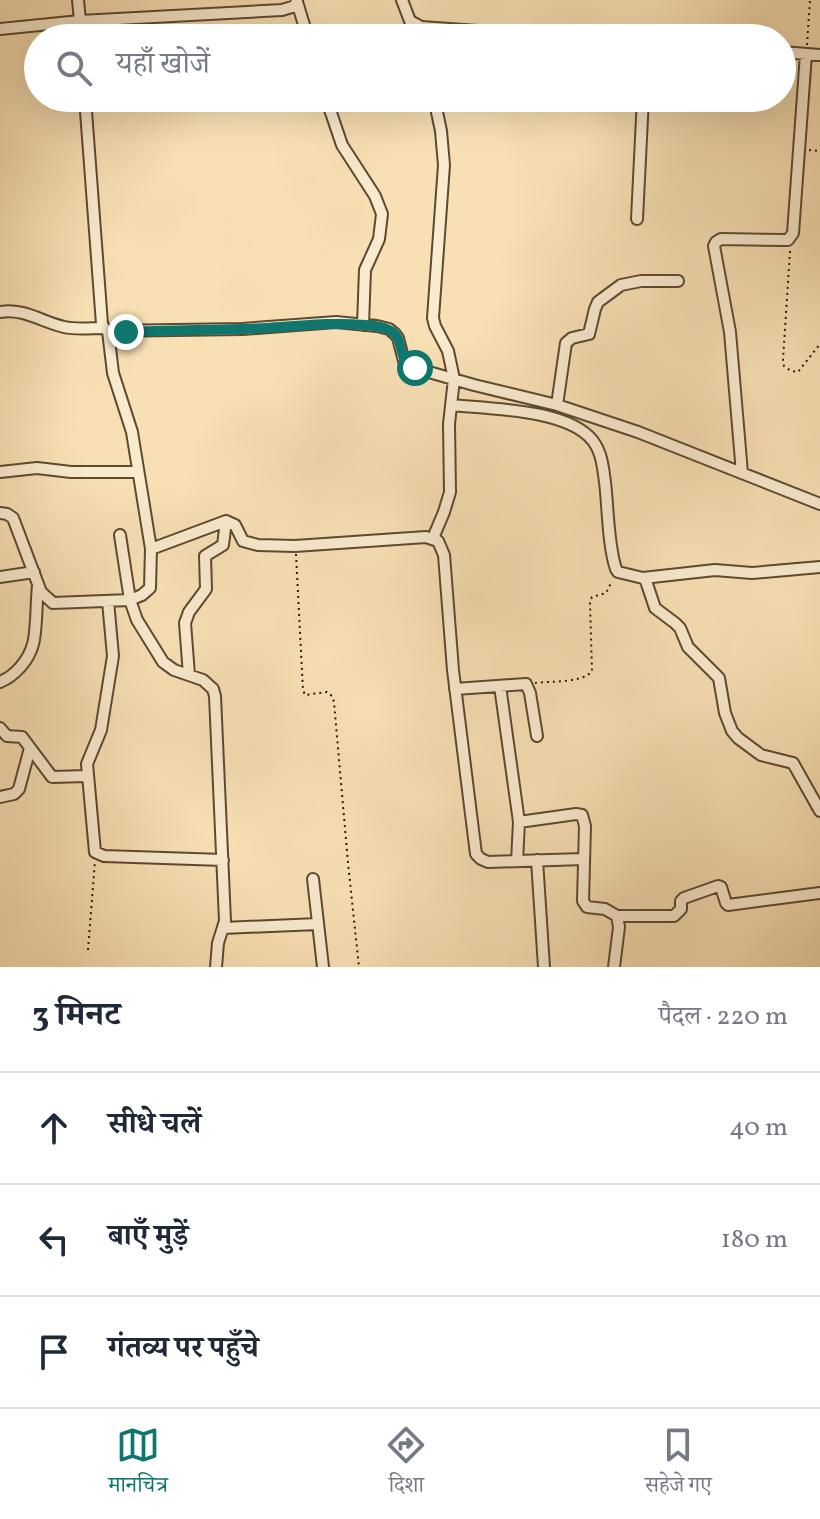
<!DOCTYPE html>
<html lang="hi">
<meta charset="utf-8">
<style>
:root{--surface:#fff;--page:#f2f2f3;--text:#1f2937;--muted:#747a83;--line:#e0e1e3;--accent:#0f766e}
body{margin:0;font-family:Vollkorn,"Noto Serif Devanagari",serif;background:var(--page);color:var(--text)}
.stop{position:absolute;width:24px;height:24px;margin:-18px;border:6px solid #0f766e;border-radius:50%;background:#fff}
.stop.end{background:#0f766e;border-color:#fff;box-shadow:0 2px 8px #0008}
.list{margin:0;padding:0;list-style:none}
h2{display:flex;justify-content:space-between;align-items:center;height:104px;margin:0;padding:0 32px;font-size:34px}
h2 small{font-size:26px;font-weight:400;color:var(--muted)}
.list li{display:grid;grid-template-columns:52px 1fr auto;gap:24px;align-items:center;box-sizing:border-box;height:112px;padding:0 32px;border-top:2px solid var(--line)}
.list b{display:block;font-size:30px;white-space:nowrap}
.list em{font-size:26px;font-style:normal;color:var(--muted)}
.icon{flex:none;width:44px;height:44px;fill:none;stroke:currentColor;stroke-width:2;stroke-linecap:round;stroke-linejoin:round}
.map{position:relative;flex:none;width:820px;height:967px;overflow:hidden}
.search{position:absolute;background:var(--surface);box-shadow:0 8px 32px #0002;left:24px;right:24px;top:24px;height:88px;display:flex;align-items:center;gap:20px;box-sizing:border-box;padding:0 28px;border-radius:44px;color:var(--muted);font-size:30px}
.sheet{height:440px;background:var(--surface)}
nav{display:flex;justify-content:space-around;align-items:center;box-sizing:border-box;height:112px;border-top:2px solid var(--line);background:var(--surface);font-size:22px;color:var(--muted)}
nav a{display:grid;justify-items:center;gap:4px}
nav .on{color:var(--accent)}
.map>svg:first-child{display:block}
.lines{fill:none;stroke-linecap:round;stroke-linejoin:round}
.minor-casing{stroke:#5c4a31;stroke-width:14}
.path{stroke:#281805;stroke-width:2;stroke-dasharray:2 4;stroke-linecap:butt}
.minor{stroke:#faeace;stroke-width:10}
.route{stroke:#0f766e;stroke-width:10}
</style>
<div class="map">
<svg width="820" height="967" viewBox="0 0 820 967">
<rect width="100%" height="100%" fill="#f8dfb4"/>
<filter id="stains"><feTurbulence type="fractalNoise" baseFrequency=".0025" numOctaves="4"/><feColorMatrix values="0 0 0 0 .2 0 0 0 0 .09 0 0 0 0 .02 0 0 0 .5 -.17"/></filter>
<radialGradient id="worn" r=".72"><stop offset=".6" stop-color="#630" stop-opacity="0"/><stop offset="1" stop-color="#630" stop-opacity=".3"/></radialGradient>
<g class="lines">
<defs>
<path id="minor" d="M 78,0 L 80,21
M 402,0 L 410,21 L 421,27 L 577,38
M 297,2 L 308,38
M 79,21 L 80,38
M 0,29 L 80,21 L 282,10 L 295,6 L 297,0
M 107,38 L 118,38
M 782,52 L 820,55
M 85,98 L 102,324 L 104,328 L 108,331 L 242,329 L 336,322 L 377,326 L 389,329 L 395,334 L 398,338 L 404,361 L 415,368 L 474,385 L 557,405 L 638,432 L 820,504
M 326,98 L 342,145 L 375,196 L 382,214 L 379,239 L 365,270 L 363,325
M 637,219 L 643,98
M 0,312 C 24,308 42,322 64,327 C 77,330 90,328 104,328
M 108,331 L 113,373 L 132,432 L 151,549 L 226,521 L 235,525 L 243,541 L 258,545 L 295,546 L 426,537 L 438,541 L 444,555 L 453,670 L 476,854 L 481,859 L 488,862 L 584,859
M 451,405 C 490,409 568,409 593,441 C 602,453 603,468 605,482 C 608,507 608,546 616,569 L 618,572 L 643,578 L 646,581 L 655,608 L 675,623 L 680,628 L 688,647 L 719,678 L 725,713 L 732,731 L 738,738 L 761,755 L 793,763 L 820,811
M 557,405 L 566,343 L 572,338 L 589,334 L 595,309 L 598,302 L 621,285 L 641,281 L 678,281
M 0,472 L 37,468 L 71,472 L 138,472
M 742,473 L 730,332 L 714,246 L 716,242 L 721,239 L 783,240 L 788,240 L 793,233 L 806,54
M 0,513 L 7,514 L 13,518 L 41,592 L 53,603 L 130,600 L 142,595 L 150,588 L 151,549
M 120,535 L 130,600 L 137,620 L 163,662 L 174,670 L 203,680 L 213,689 L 215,696 L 225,921 L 218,943 L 216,967
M 433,538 L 444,512 L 450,492 L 449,424 L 454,379 L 448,351 L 435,326 L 433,318 L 444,165 L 441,131 L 434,98
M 0,577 L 34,572
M 643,578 L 715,570 L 752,573 L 820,567
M 108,601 L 113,656 L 101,730 L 87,764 L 95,852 L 104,856 L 223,860
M 189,675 L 185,623 L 189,612 L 206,589 L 205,556 L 223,545 L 226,521
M 0,682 C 15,676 29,660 33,644 C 37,630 36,602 38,586
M 500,686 L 519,822 L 517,861
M 455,689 L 526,684 L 530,693 L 537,736
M 0,728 L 7,736 L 22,737 L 52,777 L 87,776
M 0,797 L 14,794 L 19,789 L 30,748
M 519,822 L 576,814 L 582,815 L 585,826 L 583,901 L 587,907 L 605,909 L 617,916 L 619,927 L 614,967
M 537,860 L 544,967
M 313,879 L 323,967
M 617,916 L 674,916 L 681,909 L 681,901 L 684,898 L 718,886 L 721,887 L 726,903 L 728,905 L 820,893
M 223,928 L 318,924"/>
</defs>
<use href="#minor" class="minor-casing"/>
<path class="path" d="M 807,45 L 810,0
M 809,150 L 820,151
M 790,251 L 783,360 L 784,366 L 791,371 L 798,372 L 820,344
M 296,554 L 303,690 L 305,695 L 327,692 L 332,696 L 334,702 L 348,863 L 359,967
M 535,683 C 551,681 583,683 592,671 L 590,602 L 592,597 L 606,593 L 612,581
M 88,950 L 95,861"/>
<use href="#minor" class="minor"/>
</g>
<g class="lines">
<path class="route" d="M 126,332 C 173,330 220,330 267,328 C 301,326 331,322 365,325 C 373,326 382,326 389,330 C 407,338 394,358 415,368"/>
</g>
<rect width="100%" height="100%" filter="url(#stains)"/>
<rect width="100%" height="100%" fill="url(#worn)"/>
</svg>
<div class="stop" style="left:415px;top:368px"></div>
<div class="stop end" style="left:126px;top:332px"></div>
<div class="search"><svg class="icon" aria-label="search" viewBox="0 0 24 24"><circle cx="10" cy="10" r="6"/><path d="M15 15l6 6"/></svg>यहाँ खोजें</div>
</div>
<section class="sheet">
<h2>3 मिनट<small>पैदल · 220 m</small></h2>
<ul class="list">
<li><svg class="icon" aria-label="ahead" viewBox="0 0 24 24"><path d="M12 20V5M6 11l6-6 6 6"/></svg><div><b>सीधे चलें</b></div><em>40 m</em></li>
<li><svg class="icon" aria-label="left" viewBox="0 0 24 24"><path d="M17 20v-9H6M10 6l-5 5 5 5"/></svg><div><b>बाएँ मुड़ें</b></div><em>180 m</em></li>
<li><svg class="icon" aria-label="arrive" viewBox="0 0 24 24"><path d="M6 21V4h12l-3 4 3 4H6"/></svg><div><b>गंतव्य पर पहुँचे</b></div></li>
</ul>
</section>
<nav>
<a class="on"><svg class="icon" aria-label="map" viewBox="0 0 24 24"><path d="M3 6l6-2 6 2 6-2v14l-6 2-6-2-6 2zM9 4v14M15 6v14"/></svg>मानचित्र</a>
<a><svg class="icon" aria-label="directions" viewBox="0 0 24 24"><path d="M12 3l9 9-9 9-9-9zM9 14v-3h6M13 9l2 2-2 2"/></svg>दिशा</a>
<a><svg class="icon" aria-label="saved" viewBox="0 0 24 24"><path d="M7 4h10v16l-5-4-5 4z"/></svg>सहेजे गए</a>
</nav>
